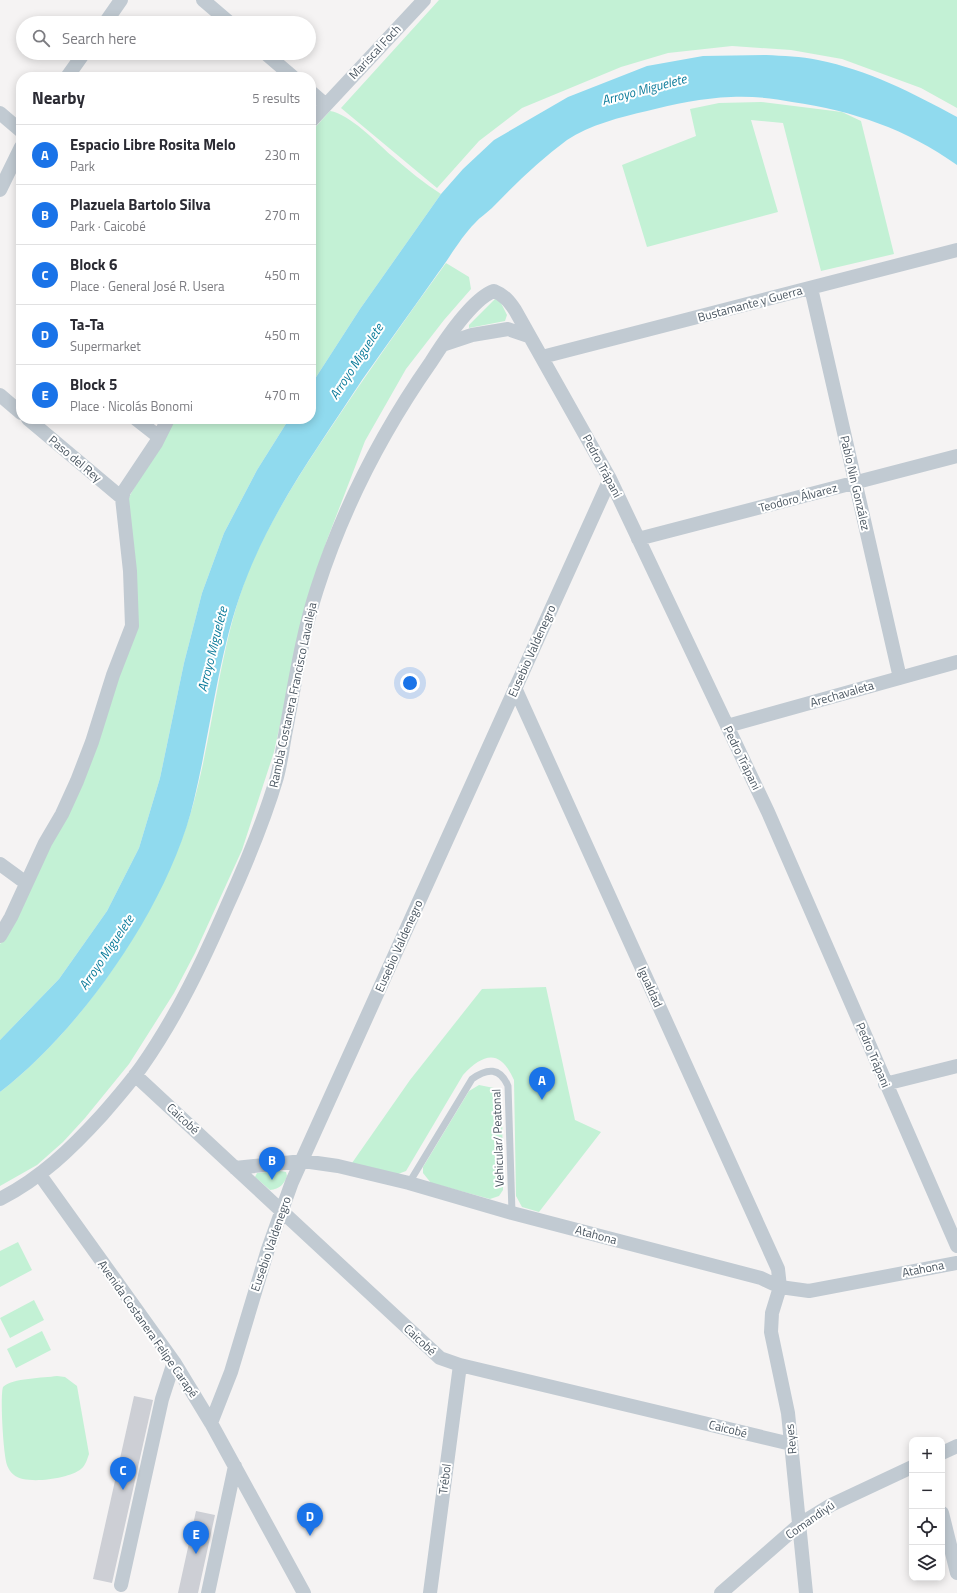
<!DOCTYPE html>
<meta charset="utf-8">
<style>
:root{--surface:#fff;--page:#f7f7f7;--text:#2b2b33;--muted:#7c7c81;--line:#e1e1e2;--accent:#1a73e8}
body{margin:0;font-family:"Titillium Web",sans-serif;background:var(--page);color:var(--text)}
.controls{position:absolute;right:12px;bottom:12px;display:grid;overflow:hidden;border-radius:8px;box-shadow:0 2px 10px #0003}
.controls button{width:36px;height:36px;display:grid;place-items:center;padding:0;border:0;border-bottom:1px solid var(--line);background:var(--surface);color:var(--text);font:20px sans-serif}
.you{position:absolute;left:410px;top:683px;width:14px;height:14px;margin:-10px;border:3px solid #fff;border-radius:50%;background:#1a73e8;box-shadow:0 0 0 6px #1a73e833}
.badge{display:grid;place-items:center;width:26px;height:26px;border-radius:50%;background:var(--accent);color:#fff;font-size:13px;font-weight:700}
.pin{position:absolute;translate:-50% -33px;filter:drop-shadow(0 1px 2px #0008)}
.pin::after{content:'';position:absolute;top:21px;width:14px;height:12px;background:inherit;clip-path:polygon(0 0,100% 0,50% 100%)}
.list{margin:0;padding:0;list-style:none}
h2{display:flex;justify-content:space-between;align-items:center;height:52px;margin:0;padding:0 16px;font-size:17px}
h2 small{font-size:13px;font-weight:400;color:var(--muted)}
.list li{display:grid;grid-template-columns:26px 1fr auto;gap:12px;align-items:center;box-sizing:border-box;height:60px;padding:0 16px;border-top:1px solid var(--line)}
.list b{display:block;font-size:15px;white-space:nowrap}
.list p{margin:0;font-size:13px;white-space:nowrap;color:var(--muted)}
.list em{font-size:13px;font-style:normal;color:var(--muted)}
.icon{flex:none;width:22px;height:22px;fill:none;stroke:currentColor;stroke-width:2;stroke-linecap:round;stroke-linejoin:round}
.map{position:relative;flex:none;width:957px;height:1593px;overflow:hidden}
.search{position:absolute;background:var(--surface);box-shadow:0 2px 10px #0003;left:16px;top:16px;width:300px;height:44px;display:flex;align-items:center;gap:10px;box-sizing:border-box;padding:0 14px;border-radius:22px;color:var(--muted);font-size:15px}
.panel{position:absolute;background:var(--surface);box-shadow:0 2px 10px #0003;left:16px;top:72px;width:300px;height:352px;border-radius:16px}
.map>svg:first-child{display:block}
.green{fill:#c3f1d5}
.water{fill:#90daee}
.building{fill:#cdcfd5}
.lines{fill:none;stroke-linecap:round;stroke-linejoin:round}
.lane{stroke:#c1cad2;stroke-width:7}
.street{stroke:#c1cad2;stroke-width:14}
.labels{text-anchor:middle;stroke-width:4;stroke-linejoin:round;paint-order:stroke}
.street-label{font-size:12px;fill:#4a5661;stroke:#fff}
.water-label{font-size:13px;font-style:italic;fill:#0c7c9b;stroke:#fff}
</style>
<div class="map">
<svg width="957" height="1593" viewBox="0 0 957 1593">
<rect width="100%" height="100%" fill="#f5f3f3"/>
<path class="green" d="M 439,0 L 957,0 L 957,108 L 921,88 L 842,59 L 791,50 L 732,46 L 668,53 L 621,67 L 522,108 L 479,141 L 437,188 L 341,108 Z
M 761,102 L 842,112 L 861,121 L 894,254 L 821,271 L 783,123 L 751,120 L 778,212 L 647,247 L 622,165 L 696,136 L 690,109 L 719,103 Z
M 330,111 C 350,114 377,143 392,156 C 408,170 424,183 441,194 L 360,309 L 311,385 L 311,132 Z
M 446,263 L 469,277 L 471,289 L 444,320 L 406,369 L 365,441 L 327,540 L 308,597 L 274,752 L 242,850 L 195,953 L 174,993 L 129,1064 L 85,1118 L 63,1142 L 37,1165 L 0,1186 L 0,1092 C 85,1026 164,908 193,805 C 214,729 219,649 247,575 C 268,523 299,475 330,429 C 367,373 406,318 446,263 Z
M 495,299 L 500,301 L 507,315 L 505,321 L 469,328 L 469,325 Z
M 172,419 L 289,419 L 257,470 L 224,533 L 202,593 L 184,663 L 160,778 L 139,848 L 107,911 L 59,979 L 0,1040 L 0,944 L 5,938 L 135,627 L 128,499 Z
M 546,987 L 575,1120 L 601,1132 L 539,1212 L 522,1207 L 516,1196 L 514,1080 C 500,1049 484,1053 463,1075 L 406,1171 L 398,1174 L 352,1163 L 410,1080 L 482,989 Z
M 479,1085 L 494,1088 L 502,1100 L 503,1190 L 499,1196 L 490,1199 L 431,1183 L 423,1173 L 423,1167 L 469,1091 Z
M 280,1171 L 286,1172 L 287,1176 C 284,1184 280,1189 270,1190 L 255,1177 L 257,1173 Z
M 18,1242 L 32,1270 L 0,1287 L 0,1251 Z
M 34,1300 L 44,1320 L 10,1338 L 0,1318 Z
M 42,1331 L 51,1350 L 16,1368 L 7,1349 Z
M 57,1376 L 65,1377 L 77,1386 L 89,1454 C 87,1459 86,1465 81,1469 C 69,1479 25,1485 14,1475 C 11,1473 8,1468 7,1465 C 3,1452 0,1396 3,1387 C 12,1378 44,1378 57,1376 Z"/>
<path class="water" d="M 766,55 C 783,56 801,56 818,60 C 868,70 913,93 957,117 L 957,165 C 906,129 854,111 792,102 C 773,98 751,96 731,97 C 703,98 674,104 647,111 C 621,117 589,125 567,140 C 540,160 515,184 492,208 C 487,213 480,217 475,223 C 461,237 450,257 438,273 C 413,309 387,344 362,380 C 321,443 276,504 248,574 C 219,645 212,725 194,800 C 170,903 83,1028 0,1092 L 0,1040 L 59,979 L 107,911 L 139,848 L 160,778 L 184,663 L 202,593 L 224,533 L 257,470 L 289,419 L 311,419 L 311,385 L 360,309 L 441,194 L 463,169 L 494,140 L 568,97 L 647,66 L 703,56 Z"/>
<path class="building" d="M 134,1396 L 153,1400 L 112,1583 L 93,1579 Z
M 196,1511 L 215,1515 L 198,1593 L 178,1593 Z"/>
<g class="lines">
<path class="lane" d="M 409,1183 L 472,1079 C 487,1068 500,1067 508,1086 L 512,1213"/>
<path class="street" d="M 203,0 L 230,23
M 105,23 L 121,0
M 265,53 L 293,77
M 67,77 L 84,53
M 311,92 L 326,105
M 0,113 L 21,131
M 311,121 L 424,0
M 0,190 L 21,147
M 811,288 L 900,678
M 442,345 L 472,335 L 508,329 L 528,336
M 542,357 L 957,250
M 0,395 L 21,413
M 28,419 L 122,498
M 136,419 L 159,437
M 638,539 L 957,456
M 515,688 L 778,1269 L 780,1287 L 772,1313 L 771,1332 L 788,1413 L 806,1593
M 727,726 L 957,662
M 0,864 L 26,883
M 0,936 L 11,917 L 45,843 L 62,814 L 77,781 L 92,742 L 113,675 L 132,626 L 130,571 L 122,498 L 124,491 L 156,443 L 168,419
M 135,1075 L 440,1358 L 460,1365 L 791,1444
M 885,1084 L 957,1066
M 235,1168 L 303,1161 L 338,1166 L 409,1183 L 512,1213 L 761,1278 L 780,1287 L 809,1291 L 957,1263
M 40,1175 L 174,1362 L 211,1423 L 304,1593
M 0,1199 C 41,1178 71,1149 102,1115 C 116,1099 130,1083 142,1066 C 177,1016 203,961 227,906 C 246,864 264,821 277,777 C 281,762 283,745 286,730 C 295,683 302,635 317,589 C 343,508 382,432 431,362 C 443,343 473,298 494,291 C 504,295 509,301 515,310 L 610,479 L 768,812 L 957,1246
M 211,1423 L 231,1372 L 268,1249 L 292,1182 L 610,479
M 942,1453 L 957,1446
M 942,1513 L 957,1573
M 121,1585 L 162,1399 L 174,1362
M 208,1593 L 235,1466
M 430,1593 L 460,1365
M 721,1593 L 800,1524 L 831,1505 L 912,1467"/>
</g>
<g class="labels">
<g class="street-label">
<text transform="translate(375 52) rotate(-47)" y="4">Mariscal Foch</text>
<text transform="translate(750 304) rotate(-15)" y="4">Bustamante y Guerra</text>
<text transform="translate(75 459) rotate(40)" y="4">Paso del Rey</text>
<text transform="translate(602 466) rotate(62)" y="4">Pedro Trápani</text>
<text transform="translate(855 483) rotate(77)" y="4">Pablo Nin González</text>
<text transform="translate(798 498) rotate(-15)" y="4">Teodoro Álvarez</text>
<text transform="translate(532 651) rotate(-66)" y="4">Eusebio Valdenegro</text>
<text transform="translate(842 694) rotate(-16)" y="4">Arechavaleta</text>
<text transform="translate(293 695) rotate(-78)" y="4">Rambla Costanera Francisco Lavalleja</text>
<text transform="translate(742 758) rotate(64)" y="4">Pedro Trápani</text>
<text transform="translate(399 946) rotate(-66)" y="4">Eusebio Valdenegro</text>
<text transform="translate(650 987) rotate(66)" y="4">Igualdad</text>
<text transform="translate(873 1055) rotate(67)" y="4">Pedro Trápani</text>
<text transform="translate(183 1119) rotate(43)" y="4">Caicobé</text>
<text transform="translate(498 1138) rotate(-92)" y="4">Vehicular/ Peatonal</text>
<text transform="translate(596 1235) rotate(15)" y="4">Atahona</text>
<text transform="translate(271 1244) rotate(-71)" y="4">Eusebio Valdenegro</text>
<text transform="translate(923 1269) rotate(-11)" y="4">Atahona</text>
<text transform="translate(148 1329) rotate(55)" y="4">Avenida Costanera Felipe Carapé</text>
<text transform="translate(420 1340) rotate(43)" y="4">Caicobé</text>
<text transform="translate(728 1429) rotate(14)" y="4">Caicobé</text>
<text transform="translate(791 1439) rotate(-96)" y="4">Reyes</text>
<text transform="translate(445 1479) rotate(-83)" y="4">Trébol</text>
<text transform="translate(810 1520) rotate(-35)" y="4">Comandiyú</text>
</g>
<g class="water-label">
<text transform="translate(644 89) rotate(-15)" y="5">Arroyo Miguelete</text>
<text transform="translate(356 361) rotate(-57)" y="5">Arroyo Miguelete</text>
<text transform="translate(212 649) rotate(-76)" y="5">Arroyo Miguelete</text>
<text transform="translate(106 952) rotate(-56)" y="5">Arroyo Miguelete</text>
</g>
</g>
</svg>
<div class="controls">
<button>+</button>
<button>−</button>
<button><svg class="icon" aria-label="locate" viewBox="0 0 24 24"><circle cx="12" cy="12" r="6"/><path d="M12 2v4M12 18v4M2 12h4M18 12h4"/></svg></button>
<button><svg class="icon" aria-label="layers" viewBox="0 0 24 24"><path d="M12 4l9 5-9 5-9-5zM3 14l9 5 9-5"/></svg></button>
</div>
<div class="you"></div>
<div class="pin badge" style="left:542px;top:1100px">A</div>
<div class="pin badge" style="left:272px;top:1180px">B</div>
<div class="pin badge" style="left:123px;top:1490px">C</div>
<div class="pin badge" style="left:310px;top:1536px">D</div>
<div class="pin badge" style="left:196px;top:1554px">E</div>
<div class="search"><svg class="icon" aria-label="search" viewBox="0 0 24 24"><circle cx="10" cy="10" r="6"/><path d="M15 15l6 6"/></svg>Search here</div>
<section class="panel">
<h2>Nearby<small>5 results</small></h2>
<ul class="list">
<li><span class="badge">A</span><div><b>Espacio Libre Rosita Melo</b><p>Park</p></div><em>230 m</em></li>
<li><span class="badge">B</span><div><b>Plazuela Bartolo Silva</b><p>Park · Caicobé</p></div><em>270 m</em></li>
<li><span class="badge">C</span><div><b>Block 6</b><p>Place · General José R. Usera</p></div><em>450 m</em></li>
<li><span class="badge">D</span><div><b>Ta-Ta</b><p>Supermarket</p></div><em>450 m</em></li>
<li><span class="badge">E</span><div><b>Block 5</b><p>Place · Nicolás Bonomi</p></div><em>470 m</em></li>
</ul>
</section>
</div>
